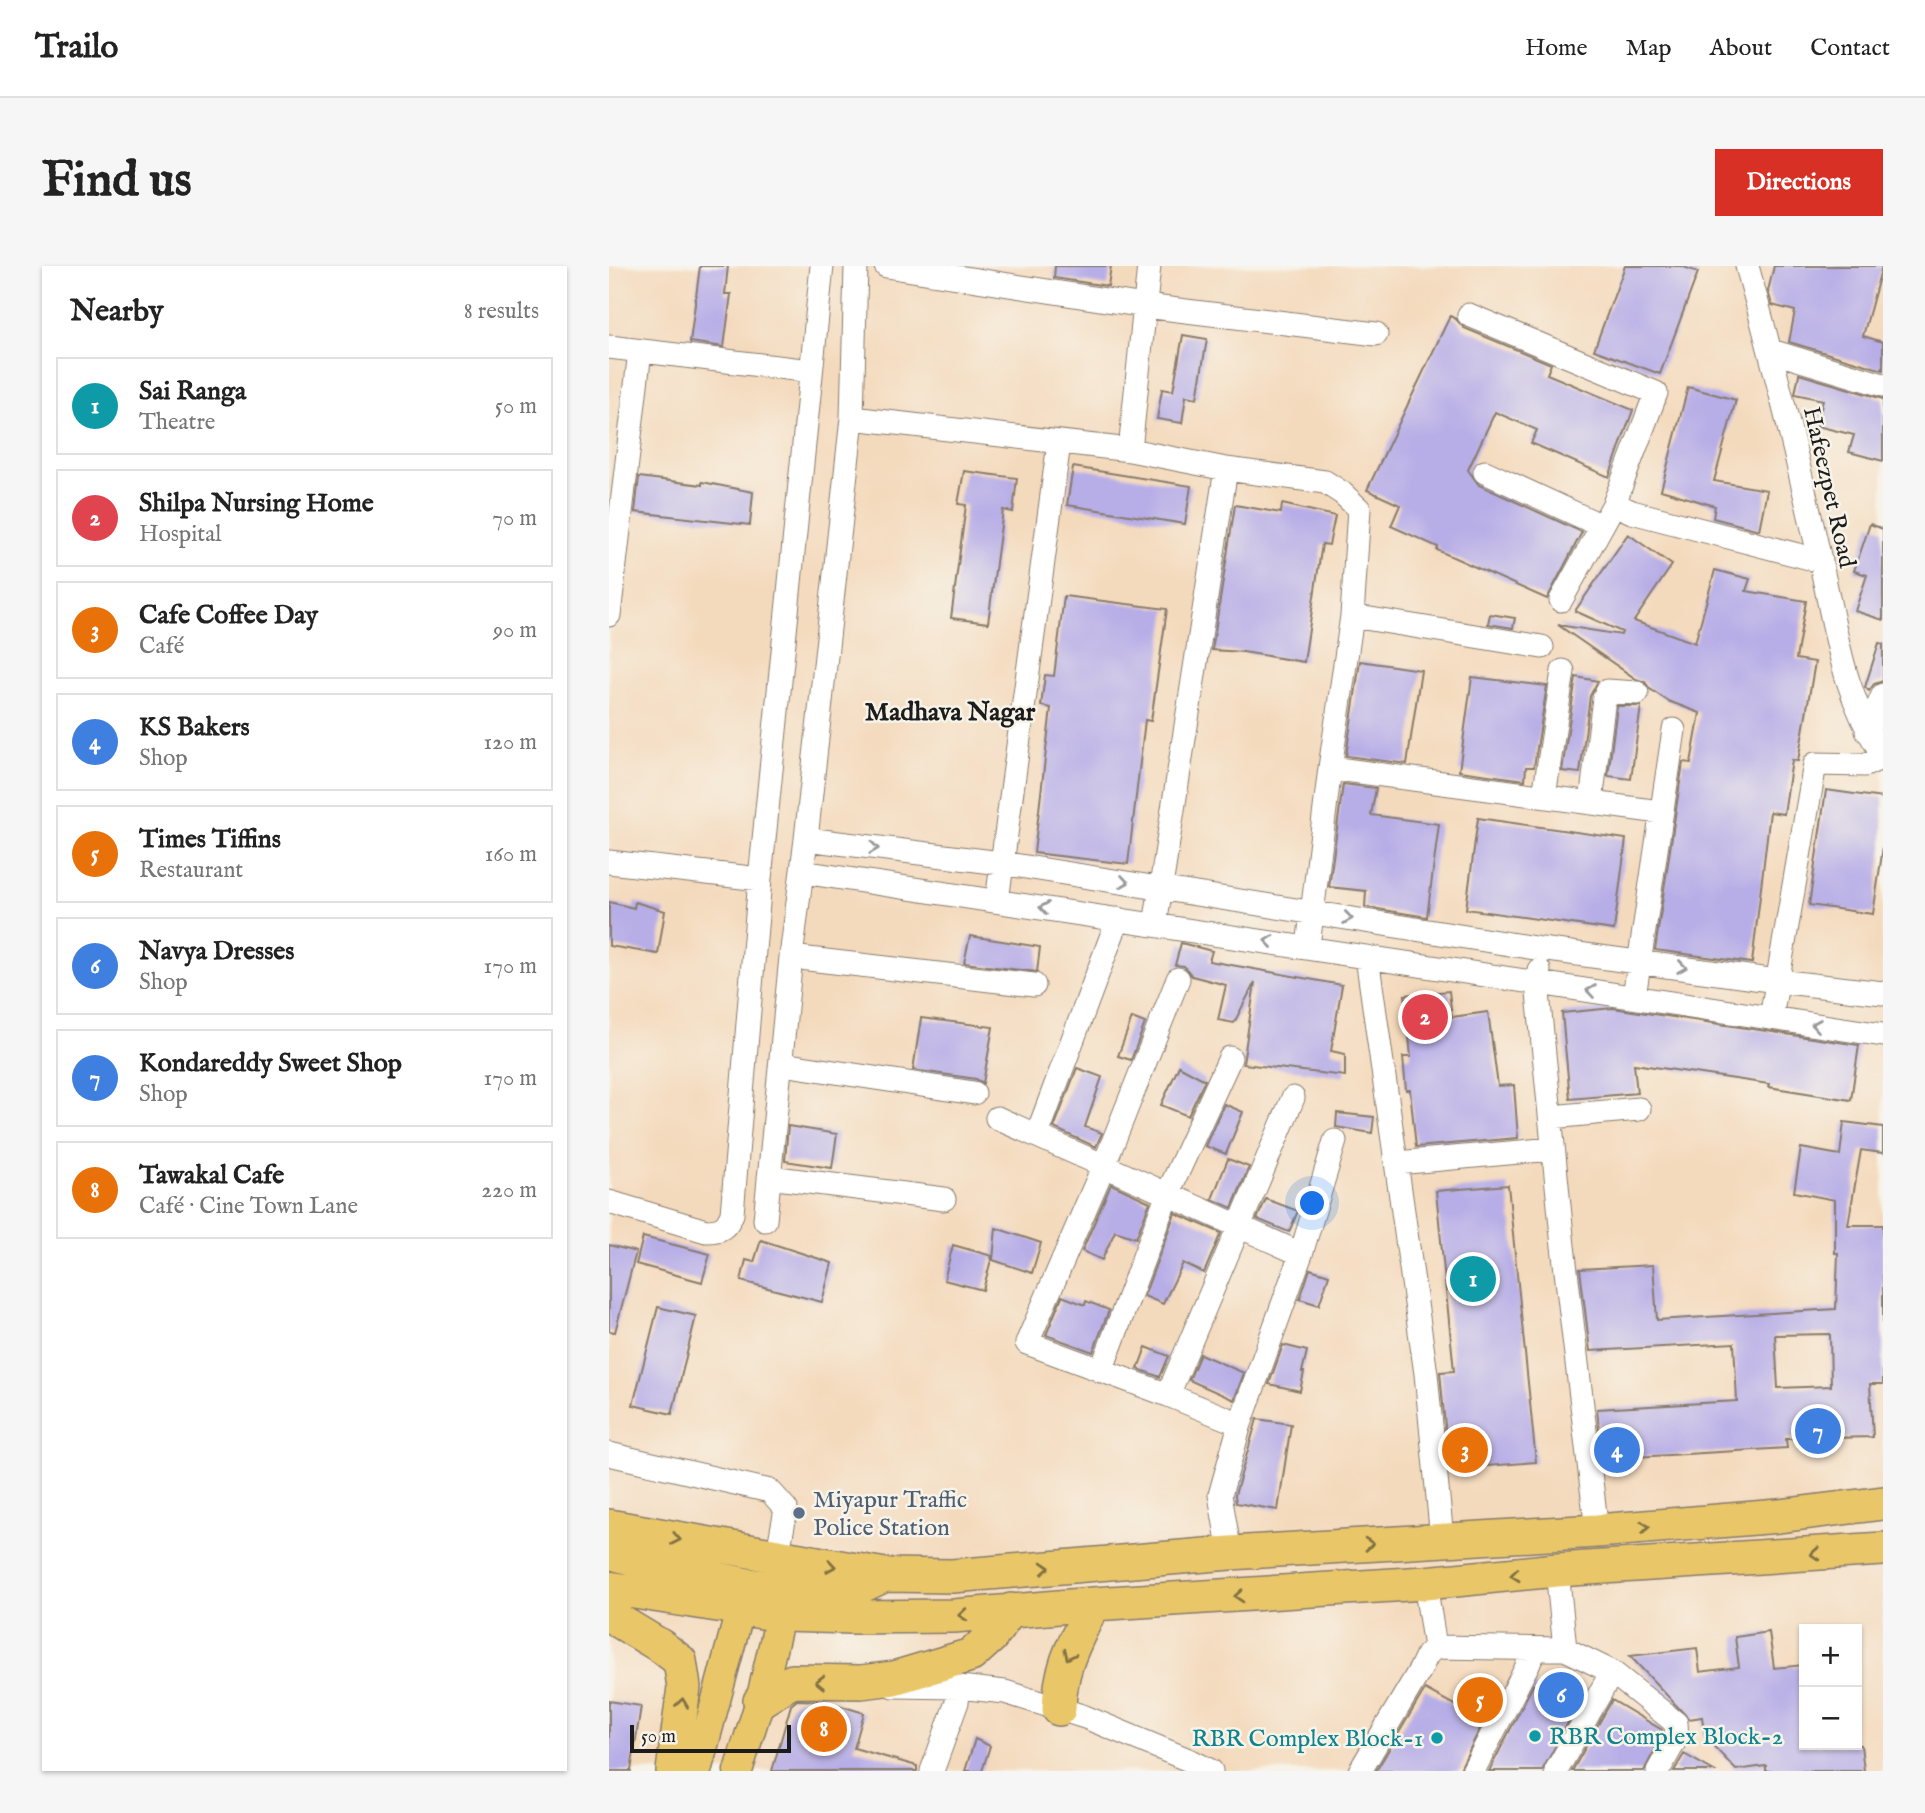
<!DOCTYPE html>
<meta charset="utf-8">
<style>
:root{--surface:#fff;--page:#f6f6f6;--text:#222;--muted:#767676;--line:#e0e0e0;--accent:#d93025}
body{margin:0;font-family:"IM FELL English",serif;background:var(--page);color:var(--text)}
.controls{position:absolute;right:21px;bottom:21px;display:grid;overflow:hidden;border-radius:0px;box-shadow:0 2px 5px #0004}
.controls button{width:63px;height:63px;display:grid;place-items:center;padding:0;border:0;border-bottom:2px solid var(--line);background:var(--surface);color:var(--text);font:35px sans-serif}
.scale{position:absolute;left:21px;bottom:18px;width:161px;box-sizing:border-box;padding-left:7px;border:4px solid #1c1c1c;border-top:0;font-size:19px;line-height:24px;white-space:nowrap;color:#1c1c1c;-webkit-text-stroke:5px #f7f3e8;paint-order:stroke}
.you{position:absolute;left:704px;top:938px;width:24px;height:24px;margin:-18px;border:5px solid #fff;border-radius:50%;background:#1a73e8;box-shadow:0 0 0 10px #1a73e833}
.badge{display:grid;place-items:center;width:46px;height:46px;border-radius:50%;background:var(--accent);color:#fff;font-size:23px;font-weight:700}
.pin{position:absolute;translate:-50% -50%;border:4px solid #fff;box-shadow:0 2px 7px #0006}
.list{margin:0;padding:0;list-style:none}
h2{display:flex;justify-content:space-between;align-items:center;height:91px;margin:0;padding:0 28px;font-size:30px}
h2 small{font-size:23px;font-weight:400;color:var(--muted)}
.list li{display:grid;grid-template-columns:46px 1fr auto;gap:21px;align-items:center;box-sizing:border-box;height:98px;margin:0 14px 14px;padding:0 14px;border:2px solid var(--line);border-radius:0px}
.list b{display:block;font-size:26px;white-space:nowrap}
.list p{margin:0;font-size:23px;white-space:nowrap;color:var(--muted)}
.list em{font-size:23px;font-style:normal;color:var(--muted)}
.map{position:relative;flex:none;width:1274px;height:1505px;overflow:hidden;border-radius:0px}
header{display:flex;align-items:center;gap:42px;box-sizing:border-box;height:98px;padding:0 35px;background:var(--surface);border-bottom:2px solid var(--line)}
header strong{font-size:33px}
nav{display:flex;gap:38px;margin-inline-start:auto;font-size:24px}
.intro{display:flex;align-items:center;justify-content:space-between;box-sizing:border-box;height:168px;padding:0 42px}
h1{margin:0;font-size:49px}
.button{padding:18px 32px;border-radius:0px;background:var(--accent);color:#fff;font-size:24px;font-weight:700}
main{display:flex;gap:42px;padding:0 42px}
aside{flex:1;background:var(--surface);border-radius:0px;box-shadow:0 2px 5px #0004}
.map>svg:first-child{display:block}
.building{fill:#b7aee7;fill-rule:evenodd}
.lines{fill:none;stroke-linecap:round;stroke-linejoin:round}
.minor-casing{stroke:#887b6c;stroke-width:25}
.major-casing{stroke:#887b6c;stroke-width:31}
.highway-casing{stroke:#887b6c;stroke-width:36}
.minor{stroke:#fff;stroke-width:23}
.major{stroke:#e9c769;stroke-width:28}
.highway{stroke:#e9c769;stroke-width:33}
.oneway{stroke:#999}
.oneway2{stroke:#827242}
.service-dot{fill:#5c6f8a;stroke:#f7f3e8;stroke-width:2.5}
.culture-dot{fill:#0f9aa8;stroke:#f7f3e8;stroke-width:2.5}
.labels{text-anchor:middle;stroke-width:5;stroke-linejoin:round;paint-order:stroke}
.street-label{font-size:24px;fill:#1c1c1c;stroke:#f7f3e8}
.service-label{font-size:24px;fill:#4e5e75;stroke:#f7f3e8;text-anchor:start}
.culture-label{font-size:24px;fill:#0d838f;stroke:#f7f3e8;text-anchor:start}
.neighbourhood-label{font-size:26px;font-weight:bold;fill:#1c1c1c;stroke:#f7f3e8}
</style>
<header>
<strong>Trailo</strong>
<nav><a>Home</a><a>Map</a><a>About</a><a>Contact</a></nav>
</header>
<div class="intro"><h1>Find us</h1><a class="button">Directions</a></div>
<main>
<aside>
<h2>Nearby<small>8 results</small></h2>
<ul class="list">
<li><span class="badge" style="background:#0f9aa8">1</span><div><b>Sai Ranga</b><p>Theatre</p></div><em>50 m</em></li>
<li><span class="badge" style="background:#e0444e">2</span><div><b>Shilpa Nursing Home</b><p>Hospital</p></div><em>70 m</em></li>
<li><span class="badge" style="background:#e8710a">3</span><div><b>Cafe Coffee Day</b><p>Café</p></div><em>90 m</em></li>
<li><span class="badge" style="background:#3f7fe0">4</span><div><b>KS Bakers</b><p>Shop</p></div><em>120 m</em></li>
<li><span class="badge" style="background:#e8710a">5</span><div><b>Times Tiffins</b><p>Restaurant</p></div><em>160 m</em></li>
<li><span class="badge" style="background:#3f7fe0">6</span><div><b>Navya Dresses</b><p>Shop</p></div><em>170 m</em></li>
<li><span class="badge" style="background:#3f7fe0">7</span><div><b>Kondareddy Sweet Shop</b><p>Shop</p></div><em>170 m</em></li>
<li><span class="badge" style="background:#e8710a">8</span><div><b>Tawakal Cafe</b><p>Café · Cine Town Lane</p></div><em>220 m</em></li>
</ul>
</aside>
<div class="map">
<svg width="1274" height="1505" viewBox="0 0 1274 1505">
<rect width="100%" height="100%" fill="#f7f3e8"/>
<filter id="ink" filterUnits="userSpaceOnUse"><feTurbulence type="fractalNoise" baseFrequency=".0143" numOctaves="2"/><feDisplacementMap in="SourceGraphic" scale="14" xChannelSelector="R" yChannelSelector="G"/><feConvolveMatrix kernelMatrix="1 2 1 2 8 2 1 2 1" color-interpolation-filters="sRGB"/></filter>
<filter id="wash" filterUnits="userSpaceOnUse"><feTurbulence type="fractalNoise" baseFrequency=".00686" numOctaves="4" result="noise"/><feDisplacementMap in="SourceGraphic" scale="28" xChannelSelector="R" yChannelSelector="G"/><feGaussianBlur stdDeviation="1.57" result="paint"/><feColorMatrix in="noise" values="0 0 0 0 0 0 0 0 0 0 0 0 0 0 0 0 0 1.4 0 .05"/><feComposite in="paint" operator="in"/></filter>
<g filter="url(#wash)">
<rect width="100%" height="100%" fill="#f4dabd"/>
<g id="blocks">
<path class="building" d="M 91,0 L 119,0 L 116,28 L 122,28 L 115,81 L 81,76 Z
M 446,0 L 502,0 L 499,20 L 445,12 Z
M 1016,0 L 1072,0 L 1089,6 L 1051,108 L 985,84 Z
M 1165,0 L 1273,0 L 1254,70 L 1274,76 L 1274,104 L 1180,76 L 1186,45 L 1163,39 L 1159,25 Z
M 841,50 L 847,53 L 855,62 L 942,98 L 938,108 L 1024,144 L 1000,211 L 922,177 L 928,164 L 886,146 L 859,204 L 870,219 L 973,266 L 938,333 L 828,284 L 829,281 L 782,260 L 791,239 L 758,224 Z
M 574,69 L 598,73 L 588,132 L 577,130 L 573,157 L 548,153 L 553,123 L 564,125 Z
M 1190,108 L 1274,133 L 1274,195 L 1240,186 L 1245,169 L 1208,160 L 1214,134 L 1186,128 Z
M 1079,121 L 1127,134 L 1105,215 L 1158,224 L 1150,264 L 1104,252 L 1106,240 L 1052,224 Z
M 464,201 L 582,220 L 576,258 L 458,239 Z
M 355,205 L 408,212 L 404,246 L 394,244 L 379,357 L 342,352 L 357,239 L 349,238 Z
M 30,211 L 93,219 L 93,216 L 144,226 L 141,259 L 26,246 Z
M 673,238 L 726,250 L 720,279 L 713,278 L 695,396 L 634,386 L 603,384 L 626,239 L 672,247 Z
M 1261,258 L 1274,263 L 1274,354 L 1246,345 L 1258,309 L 1245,305 Z
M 1019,268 L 1063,299 L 1025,355 L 1086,377 L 1106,304 L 1141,313 L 1137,325 L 1197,335 L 1187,393 L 1206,396 L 1189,495 L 1183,494 L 1175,548 L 1161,546 L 1143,697 L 1046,684 L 1074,496 L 1082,497 L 1091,447 L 1059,435 L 1041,423 L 1036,416 L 1027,413 L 949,359 L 1012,369 L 1013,366 L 966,345 Z
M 455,330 L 558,343 L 542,455 L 536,454 L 519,598 L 425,587 L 442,442 L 432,440 L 436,409 L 445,410 Z
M 881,348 L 906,352 L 904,362 L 879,358 Z
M 1270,377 L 1274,378 L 1274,415 L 1265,418 L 1260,425 L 1256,421 Z
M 751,395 L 812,404 L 798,498 L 737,490 Z
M 863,411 L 938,420 L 925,501 L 917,501 L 916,514 L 850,505 Z
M 967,411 L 989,415 L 981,430 L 971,507 L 953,505 Z
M 1008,440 L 1032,440 L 1022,513 L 999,510 Z
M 734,518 L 767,522 L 762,549 L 830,558 L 818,651 L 756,641 L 757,625 L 720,621 Z
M 1217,524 L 1274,532 L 1274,581 L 1264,648 L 1200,639 Z
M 869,552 L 1017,573 L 1005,664 L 857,643 Z
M 0,636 L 25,642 L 26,636 L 56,645 L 49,688 L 0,680 Z
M 361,670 L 431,681 L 428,706 L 355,697 Z
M 572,677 L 603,685 L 600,695 L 733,719 L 722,785 L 736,788 L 736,810 L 634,798 L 646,716 L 625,757 L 609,754 L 617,719 L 583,710 L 575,700 L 566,699 Z
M 840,725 L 843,751 L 879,746 L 889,820 L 905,819 L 909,872 L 807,881 L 801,824 L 797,824 L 794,791 L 802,791 L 796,729 Z
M 1004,742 L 1250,779 L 1242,834 L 1159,821 L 1160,818 L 1025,798 L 1028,827 L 961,833 L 953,747 Z
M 312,752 L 384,761 L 374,817 L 367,813 L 304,804 Z
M 523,752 L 536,757 L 522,794 L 509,790 Z
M 570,800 L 596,814 L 579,850 L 552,839 Z
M 468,802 L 493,811 L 476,861 L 493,867 L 487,881 L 445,862 Z
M 615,838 L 634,846 L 617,888 L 596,880 Z
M 728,847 L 765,851 L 763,867 L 727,861 Z
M 1235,856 L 1274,861 L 1274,887 L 1252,884 L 1239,959 L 1274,959 L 1274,1118 L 1261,1118 L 1264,1171 L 1177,1173 L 1178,1182 L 993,1193 L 988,1143 L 1128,1135 L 1125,1077 L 981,1085 L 971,1003 L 1044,999 L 1048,1054 L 1227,1043 L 1229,987 L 1226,987 L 1226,934 L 1185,926 L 1192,882 L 1231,889 ZM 1221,1068 L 1222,1120 L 1169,1122 L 1166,1069 Z
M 179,860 L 228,868 L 223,902 L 176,895 Z
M 619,893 L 640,901 L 623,942 L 603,933 Z
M 502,918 L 541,936 L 527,972 L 506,965 L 493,994 L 473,985 Z
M 899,919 L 927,1196 L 840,1203 L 831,1106 L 845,1105 L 827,925 Z
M 657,933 L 689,945 L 680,966 L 648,953 Z
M 566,947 L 612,967 L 595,1007 L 574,997 L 554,1038 L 535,1030 Z
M 387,962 L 432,977 L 423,1007 L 384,994 Z
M 34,971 L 101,988 L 93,1016 L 27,998 Z
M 152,974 L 223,997 L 213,1036 L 132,1015 L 137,994 L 145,996 Z
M 0,979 L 27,986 L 6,1066 L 0,1065 Z
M 344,979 L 383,990 L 374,1024 L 335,1014 Z
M 701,1003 L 720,1009 L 710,1039 L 691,1033 Z
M 453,1030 L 476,1039 L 477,1035 L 500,1044 L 484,1086 L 437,1069 Z
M 49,1041 L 87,1050 L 63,1148 L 24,1139 Z
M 674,1079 L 698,1085 L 693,1106 L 695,1106 L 691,1125 L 660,1118 Z
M 537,1081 L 560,1090 L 551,1111 L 529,1103 Z
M 591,1088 L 635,1107 L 625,1134 L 580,1114 Z
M 648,1153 L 682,1158 L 669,1244 L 627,1237 L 626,1229 Z
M 1160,1366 L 1165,1402 L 1195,1399 L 1195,1479 L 1252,1479 L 1255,1505 L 1157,1505 L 1157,1500 L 1127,1504 L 1096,1471 L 1093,1451 L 1080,1453 L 1021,1390 L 1088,1382 L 1091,1406 L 1130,1401 L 1126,1371 Z
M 858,1419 L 885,1434 L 850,1505 L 767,1505 L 816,1423 L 847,1440 Z
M 924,1419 L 944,1430 L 950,1419 L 973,1431 L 933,1505 L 880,1505 Z
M 188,1434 L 216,1435 L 255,1447 L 245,1482 L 308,1500 L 308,1505 L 163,1505 L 182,1439 Z
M 1003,1434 L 1053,1464 L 1054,1468 L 1035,1505 L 963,1505 Z
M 0,1435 L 32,1440 L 22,1505 L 0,1505 Z
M 366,1473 L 381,1480 L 373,1505 L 356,1505 Z
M 1075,1488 L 1105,1505 L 1065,1505 Z"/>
</g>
</g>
<g filter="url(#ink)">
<use href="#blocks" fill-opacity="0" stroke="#887b6c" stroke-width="2"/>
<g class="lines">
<defs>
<path id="minor" d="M 247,0 L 243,152 L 521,184 L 617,203 L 716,216 L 733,227 L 750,243 L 743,350 L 721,502 L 699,680
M 277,0 L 536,40 L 767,68
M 1138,0 C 1165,97 1189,195 1211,294 C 1227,363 1233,428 1274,489
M 860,49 L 1047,127 L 1005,238 L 952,334
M 0,81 L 202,105
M 1162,85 L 1274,119
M 521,184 L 540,0
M 876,206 L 993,260
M 1005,238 L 1023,246 L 1212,295
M 0,349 L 31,85
M 743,350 L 933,381
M 1258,465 L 1274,429
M 721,502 L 1051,546
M 935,530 L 954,405
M 982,536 L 995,432 L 998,425 L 1028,427
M 197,573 L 392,597 L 932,683 L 1168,715 L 1274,727
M 0,596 L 151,613
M 193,606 L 1274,769
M 388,635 L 450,177
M 546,659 L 617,203
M 182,691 L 425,719
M 758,691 L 817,1108 L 833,1273
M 930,704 L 928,717 L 954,980 L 988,1265
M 569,713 L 495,899 L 418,1077 L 559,1129 L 631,1158
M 1025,731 L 1065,464
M 1162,752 L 1206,498 L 1256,499 L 1274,491
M 173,798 L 365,827
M 942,851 L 1030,843
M 388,852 L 692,988
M 428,869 L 509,653
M 788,897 L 944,883
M 160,911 L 335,933
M 0,936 L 97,965 C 112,965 117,962 123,948 L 151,613 L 213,0
M 156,954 L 182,691 L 197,573 L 243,152
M 492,1105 L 559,927 L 621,792
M 559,1129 L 684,832
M 0,1188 L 161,1225 L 177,1243 L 168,1292
M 621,1287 L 611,1229 L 631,1158 L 692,988 L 726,875
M 948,1304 L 956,1383
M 816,1317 L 826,1381
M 284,1420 L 350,1421 L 396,1426 L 476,1451 L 582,1495 L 602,1505
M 323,1505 L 348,1436 L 350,1421
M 751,1505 L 811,1404 L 818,1389 L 826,1381 L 956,1383 L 1003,1406 L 1067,1457 L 1068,1471 L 1049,1505
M 864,1505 L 927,1383
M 947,1505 L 1003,1406"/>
<path id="major" d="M 88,1505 L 137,1322
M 129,1505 L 151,1435 L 176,1329"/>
<path id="highway" d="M 0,1260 L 276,1309 L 343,1310 L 621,1287 L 988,1265 L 1170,1250 L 1274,1237
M 0,1286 L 70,1305 L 138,1319 L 231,1330 L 276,1309
M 0,1322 L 172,1349 L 243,1351 L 345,1350 L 484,1338 L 816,1317 L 948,1304 L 1274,1283
M 0,1349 L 53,1381 L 71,1395 L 75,1421 L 64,1505
M 151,1435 L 183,1415 L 252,1416 L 285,1412 L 362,1389 L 382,1371 L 402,1344
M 450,1443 C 451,1399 466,1377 484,1338"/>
</defs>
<use href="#minor" class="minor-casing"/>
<use href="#major" class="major-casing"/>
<use href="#highway" class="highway-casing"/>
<use href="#minor" class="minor"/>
<use href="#major" class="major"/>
<use href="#highway" class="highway"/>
</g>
<defs><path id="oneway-chevron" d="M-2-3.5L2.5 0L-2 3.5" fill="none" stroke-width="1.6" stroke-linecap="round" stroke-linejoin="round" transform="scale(1.75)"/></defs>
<g class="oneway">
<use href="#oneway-chevron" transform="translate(265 582) rotate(7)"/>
<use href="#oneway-chevron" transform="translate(515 616) rotate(9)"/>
<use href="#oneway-chevron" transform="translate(435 642) rotate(-171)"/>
<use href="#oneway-chevron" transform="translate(739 652) rotate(8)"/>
<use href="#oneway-chevron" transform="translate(660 675) rotate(-172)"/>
<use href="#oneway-chevron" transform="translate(1073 701) rotate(8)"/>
<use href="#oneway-chevron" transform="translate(982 725) rotate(-171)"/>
<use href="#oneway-chevron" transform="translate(1207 759) rotate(-171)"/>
</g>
<g class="oneway2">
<use href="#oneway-chevron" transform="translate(1036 1261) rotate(-5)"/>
<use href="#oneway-chevron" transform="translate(67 1273) rotate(11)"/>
<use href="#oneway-chevron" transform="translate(760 1278) rotate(-4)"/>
<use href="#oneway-chevron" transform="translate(1206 1288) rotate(176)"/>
<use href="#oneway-chevron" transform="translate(222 1300) rotate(9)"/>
<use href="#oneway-chevron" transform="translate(436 1302) rotate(-3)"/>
<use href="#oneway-chevron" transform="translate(906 1309) rotate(174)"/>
<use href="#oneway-chevron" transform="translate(630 1330) rotate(176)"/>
<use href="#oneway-chevron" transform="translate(354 1349) rotate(175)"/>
<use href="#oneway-chevron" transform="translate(460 1389) rotate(115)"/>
<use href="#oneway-chevron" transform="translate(211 1416) rotate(-179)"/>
<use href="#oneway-chevron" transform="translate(73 1437) rotate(-82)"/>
</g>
</g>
<circle class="service-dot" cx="190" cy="1247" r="7"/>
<g class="culture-dot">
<circle cx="926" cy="1470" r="7"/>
<circle cx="828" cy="1472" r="7"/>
</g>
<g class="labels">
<g class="street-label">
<text transform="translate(1221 221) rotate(77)" y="8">Hafeezpet Road</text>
</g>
<g class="service-label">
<text x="204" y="1241">Miyapur Traffic<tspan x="204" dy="28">Police Station</tspan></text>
</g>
<g class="culture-label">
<text x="940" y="1478">RBR Complex Block-2</text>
<text x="814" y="1480" text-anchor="end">RBR Complex Block-1</text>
</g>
<g class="neighbourhood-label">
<text x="341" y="454">Madhava Nagar</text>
</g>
</g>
</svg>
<div class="controls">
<button>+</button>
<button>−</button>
</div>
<div class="scale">50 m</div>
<div class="you"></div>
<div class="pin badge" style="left:864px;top:1013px;background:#0f9aa8">1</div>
<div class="pin badge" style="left:816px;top:751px;background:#e0444e">2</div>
<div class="pin badge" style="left:856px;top:1184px;background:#e8710a">3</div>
<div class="pin badge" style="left:1008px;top:1184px;background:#3f7fe0">4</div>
<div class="pin badge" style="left:871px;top:1434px;background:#e8710a">5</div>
<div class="pin badge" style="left:952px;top:1429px;background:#3f7fe0">6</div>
<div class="pin badge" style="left:1209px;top:1165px;background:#3f7fe0">7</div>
<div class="pin badge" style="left:215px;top:1463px;background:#e8710a">8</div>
</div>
</main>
